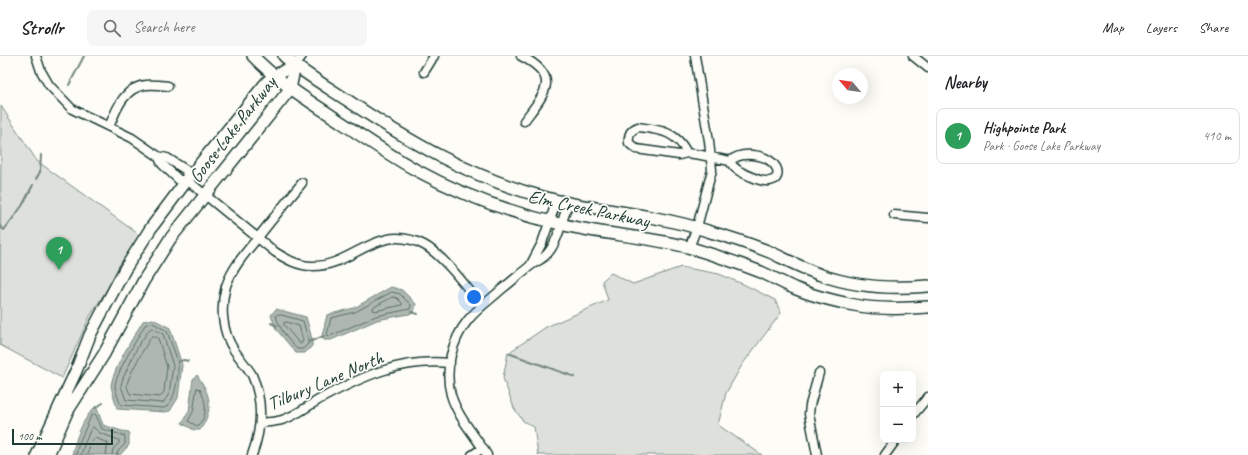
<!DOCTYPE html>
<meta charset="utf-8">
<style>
:root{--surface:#fff;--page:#f6f6f6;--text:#202124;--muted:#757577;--line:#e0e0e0;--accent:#1f3d34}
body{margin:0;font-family:Caveat,sans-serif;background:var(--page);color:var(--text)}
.controls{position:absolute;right:12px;bottom:12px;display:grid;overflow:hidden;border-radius:8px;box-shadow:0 4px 16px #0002}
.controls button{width:36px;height:36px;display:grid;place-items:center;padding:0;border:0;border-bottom:1px solid var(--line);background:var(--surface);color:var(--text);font:20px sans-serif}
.compass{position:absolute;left:832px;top:12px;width:36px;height:36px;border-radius:50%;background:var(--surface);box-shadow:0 4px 16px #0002;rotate:299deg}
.scale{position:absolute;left:12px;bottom:10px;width:101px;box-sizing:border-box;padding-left:4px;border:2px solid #1f3d34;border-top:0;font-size:11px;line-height:14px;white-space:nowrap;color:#1f3d34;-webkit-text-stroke:3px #fdfcf7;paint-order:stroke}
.you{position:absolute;left:474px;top:241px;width:14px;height:14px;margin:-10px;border:3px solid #fff;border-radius:50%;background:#1a73e8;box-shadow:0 0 0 6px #1a73e833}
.badge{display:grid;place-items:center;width:26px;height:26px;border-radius:50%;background:var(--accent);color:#fff;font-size:13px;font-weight:700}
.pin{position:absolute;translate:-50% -33px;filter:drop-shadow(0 1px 2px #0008)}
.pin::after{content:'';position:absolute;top:21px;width:14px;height:12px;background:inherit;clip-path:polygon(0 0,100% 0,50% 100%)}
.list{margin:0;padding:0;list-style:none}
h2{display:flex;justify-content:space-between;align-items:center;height:52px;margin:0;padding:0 16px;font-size:17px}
h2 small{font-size:13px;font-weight:400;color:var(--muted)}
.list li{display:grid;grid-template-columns:26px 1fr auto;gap:12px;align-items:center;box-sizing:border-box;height:56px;margin:0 8px 8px;padding:0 8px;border:1px solid var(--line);border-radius:8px}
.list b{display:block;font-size:15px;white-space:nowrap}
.list p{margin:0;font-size:13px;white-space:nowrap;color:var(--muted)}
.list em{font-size:13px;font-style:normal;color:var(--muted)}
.icon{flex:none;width:22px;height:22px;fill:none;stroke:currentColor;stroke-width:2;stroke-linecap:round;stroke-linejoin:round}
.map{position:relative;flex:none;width:928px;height:399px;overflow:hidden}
header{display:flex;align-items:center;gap:24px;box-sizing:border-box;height:56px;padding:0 20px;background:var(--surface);border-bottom:1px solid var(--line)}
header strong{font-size:19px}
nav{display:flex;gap:22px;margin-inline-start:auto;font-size:14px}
.search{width:280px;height:36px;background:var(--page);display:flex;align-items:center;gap:10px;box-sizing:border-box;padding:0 14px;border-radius:8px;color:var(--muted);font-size:15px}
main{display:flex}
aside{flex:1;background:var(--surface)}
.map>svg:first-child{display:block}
.green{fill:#dde0db;stroke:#7e8e88}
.water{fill:#aeb8b1;stroke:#75877f}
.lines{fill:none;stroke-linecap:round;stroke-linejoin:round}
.shore{stroke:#586e66;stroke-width:1}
.stream{stroke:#75877f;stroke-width:2}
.street-casing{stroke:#1f3d34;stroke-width:11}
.secondary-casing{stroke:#1f3d34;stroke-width:14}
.street{stroke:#fdfcf7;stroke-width:8}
.secondary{stroke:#fdfcf7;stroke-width:11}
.labels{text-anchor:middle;stroke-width:3.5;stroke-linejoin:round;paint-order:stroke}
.street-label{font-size:19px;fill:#1f3d34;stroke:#fdfcf7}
</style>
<header>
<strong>Strollr</strong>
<div class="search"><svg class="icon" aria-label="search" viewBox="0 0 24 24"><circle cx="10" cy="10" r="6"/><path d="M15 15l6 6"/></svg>Search here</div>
<nav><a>Map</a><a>Layers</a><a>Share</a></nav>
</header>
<main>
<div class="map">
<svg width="928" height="399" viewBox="0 0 928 399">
<rect width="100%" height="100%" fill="#fdfcf7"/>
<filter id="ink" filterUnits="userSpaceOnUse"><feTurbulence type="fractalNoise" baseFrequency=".025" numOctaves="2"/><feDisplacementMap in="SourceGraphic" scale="8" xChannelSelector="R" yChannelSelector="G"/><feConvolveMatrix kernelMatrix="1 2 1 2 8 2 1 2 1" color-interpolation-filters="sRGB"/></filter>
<g filter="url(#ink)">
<path class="green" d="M 1,50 L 37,105 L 141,180 L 90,260 L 62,322 L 0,289 Z
M 681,211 L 719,218 L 745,229 L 775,244 L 781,257 L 742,309 L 726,337 L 718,369 L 762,399 L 538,399 L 534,371 L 523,365 L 514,352 L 503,322 L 508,297 L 546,271 L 608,244 L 602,225 L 611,217 L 633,228 Z"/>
<path class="water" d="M 391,231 L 402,234 L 416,248 L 414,257 L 377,264 L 331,284 L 324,284 L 322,280 L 327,259 L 354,252 Z
M 276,253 L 306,261 L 312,283 L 312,290 L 305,297 L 296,297 L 276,273 L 271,259 Z
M 153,263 L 170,272 L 182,309 L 178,342 L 170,355 L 165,356 L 117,353 C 116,347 111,333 111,329 C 114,311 134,280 143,265 Z
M 197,319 C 211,339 214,353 200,374 L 194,374 L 182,367 L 189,355 L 193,323 Z
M 96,350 L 103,369 L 122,375 L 129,376 L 129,389 L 120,399 L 72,399 C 76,381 83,362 96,350 Z"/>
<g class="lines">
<path class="shore" d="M 392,236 L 400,238 L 411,249 L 410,253 L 376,260 L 330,280 L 327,279 L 331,262 L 355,256 Z
M 393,241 L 397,242 L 402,247 L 402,249 L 375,255 L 373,254 L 373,252 Z
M 278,258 L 303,265 L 308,283 L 308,288 L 303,293 L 297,293 C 287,283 280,274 276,260 Z
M 286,266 L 299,270 L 303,284 L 301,288 L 299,287 L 284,269 L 284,267 Z
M 153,267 L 167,275 C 170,286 176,297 178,308 C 179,318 175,349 164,352 L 121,349 C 119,345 116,336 115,331 C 114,320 139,280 145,269 Z
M 152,272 L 163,278 L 173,310 L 169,338 L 163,347 L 126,344 L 121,330 L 123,322 L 138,290 L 149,274 Z
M 152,280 L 158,282 L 167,311 L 164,336 L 160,341 L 130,338 C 129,336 127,332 127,329 C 127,322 147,287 152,280 Z
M 197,332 L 200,333 C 206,345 209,360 197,370 L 188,365 L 193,356 Z
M 76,399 L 79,387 L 91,360 L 94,358 L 96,359 L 102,373 L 125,380 L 125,388 L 118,395 L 117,399
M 81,399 L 84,389 L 91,372 L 93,371 L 100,377 L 119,384 L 119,387 L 113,393 L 112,399
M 87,399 C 89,393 90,385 95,382 L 108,387 L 106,399"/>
<path class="stream" d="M 69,29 L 84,0
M 36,123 L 40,116 L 41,99
M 0,170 L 4,174 L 22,150 L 33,129
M 411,256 L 418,258
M 271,267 L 277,270
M 309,286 L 324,280
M 508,297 L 575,321
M 180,305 L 184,304 L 188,305
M 95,352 L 103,347"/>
<defs>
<path id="street" d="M 36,0 L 41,15 L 49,29 L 72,53 L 132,82 L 158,100 L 167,102 L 186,114 L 187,124
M 521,0 C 562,21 545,37 524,65
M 913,0 L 928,12
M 295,9 L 302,0
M 424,16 L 434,0
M 109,71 C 116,54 124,31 146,29 C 153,28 160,29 168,30
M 687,97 C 676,75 661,74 638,71 C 630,74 628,79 629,87 L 636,93 L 679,99 L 687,97 L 701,99 L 730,105 C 737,99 745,98 753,99 C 786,102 786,137 752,121 C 743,117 734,114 730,105
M 158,100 L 162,108 L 179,124 L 187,124
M 187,124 L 275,196 C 286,203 298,210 312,210 C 353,211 377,165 424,189 C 443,199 468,233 482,250
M 894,159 L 928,162
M 689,192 L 697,171 L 712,114 L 709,85 L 695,0
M 531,208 L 542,187 L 557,144
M 913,359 L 928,341
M 260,367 C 268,366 275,366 282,364 C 296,360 309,349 322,342 C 363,320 402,302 450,307
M 252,399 C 262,372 264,346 252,319 C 247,310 240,303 234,294 C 222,276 220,251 226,230 C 233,210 247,195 260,179 C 274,161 288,144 302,127
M 472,399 L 483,392
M 487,399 C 475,379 458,362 451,339 C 444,314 452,284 468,264 C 478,252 491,243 502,233 C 511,226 521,217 530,210 C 535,206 541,204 545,200 C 557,190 563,162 568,147
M 817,399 L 809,358 L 810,349 L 819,317
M 885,399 L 896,384"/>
<path id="secondary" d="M 253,0 C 278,26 308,44 338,64 C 363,81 389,99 416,114 C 460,138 511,157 560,168 C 603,179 648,180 691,192 C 715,199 738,207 761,216 C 772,221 783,227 794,232 C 813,240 834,245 854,249 C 879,254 903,253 928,251
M 284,0 C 303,17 326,30 347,44 C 410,86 470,121 543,141 C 578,151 614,154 650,161 C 672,165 693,170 714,177 C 733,182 752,189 770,196 C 787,204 804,213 821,219 C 855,231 893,233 928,230
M 37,399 L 76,315 L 90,279 L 125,213 L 151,172 L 187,124 L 266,27 L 274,20 L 295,9
M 48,399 L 67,356 L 104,298 L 144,224 L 170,183 L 290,33 L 295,9"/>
</defs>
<use href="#street" class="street-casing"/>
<use href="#secondary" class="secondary-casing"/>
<use href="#street" class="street"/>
<use href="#secondary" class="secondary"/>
</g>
</g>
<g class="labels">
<g class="street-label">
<text transform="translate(232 73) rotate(-52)" y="7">Goose Lake Parkway</text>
<text transform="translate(589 152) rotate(12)" y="7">Elm Creek Parkway</text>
<text transform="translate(325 324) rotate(-23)" y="7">Tilbury Lane North</text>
</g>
</g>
</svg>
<div class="controls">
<button>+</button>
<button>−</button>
</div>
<svg class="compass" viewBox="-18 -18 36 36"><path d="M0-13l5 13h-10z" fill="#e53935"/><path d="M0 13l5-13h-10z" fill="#757577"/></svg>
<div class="scale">100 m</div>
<div class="you"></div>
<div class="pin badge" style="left:59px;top:214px;background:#2e9e5b">1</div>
</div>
<aside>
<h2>Nearby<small></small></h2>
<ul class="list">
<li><span class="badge" style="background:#2e9e5b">1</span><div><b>Highpointe Park</b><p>Park · Goose Lake Parkway</p></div><em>410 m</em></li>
</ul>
</aside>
</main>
